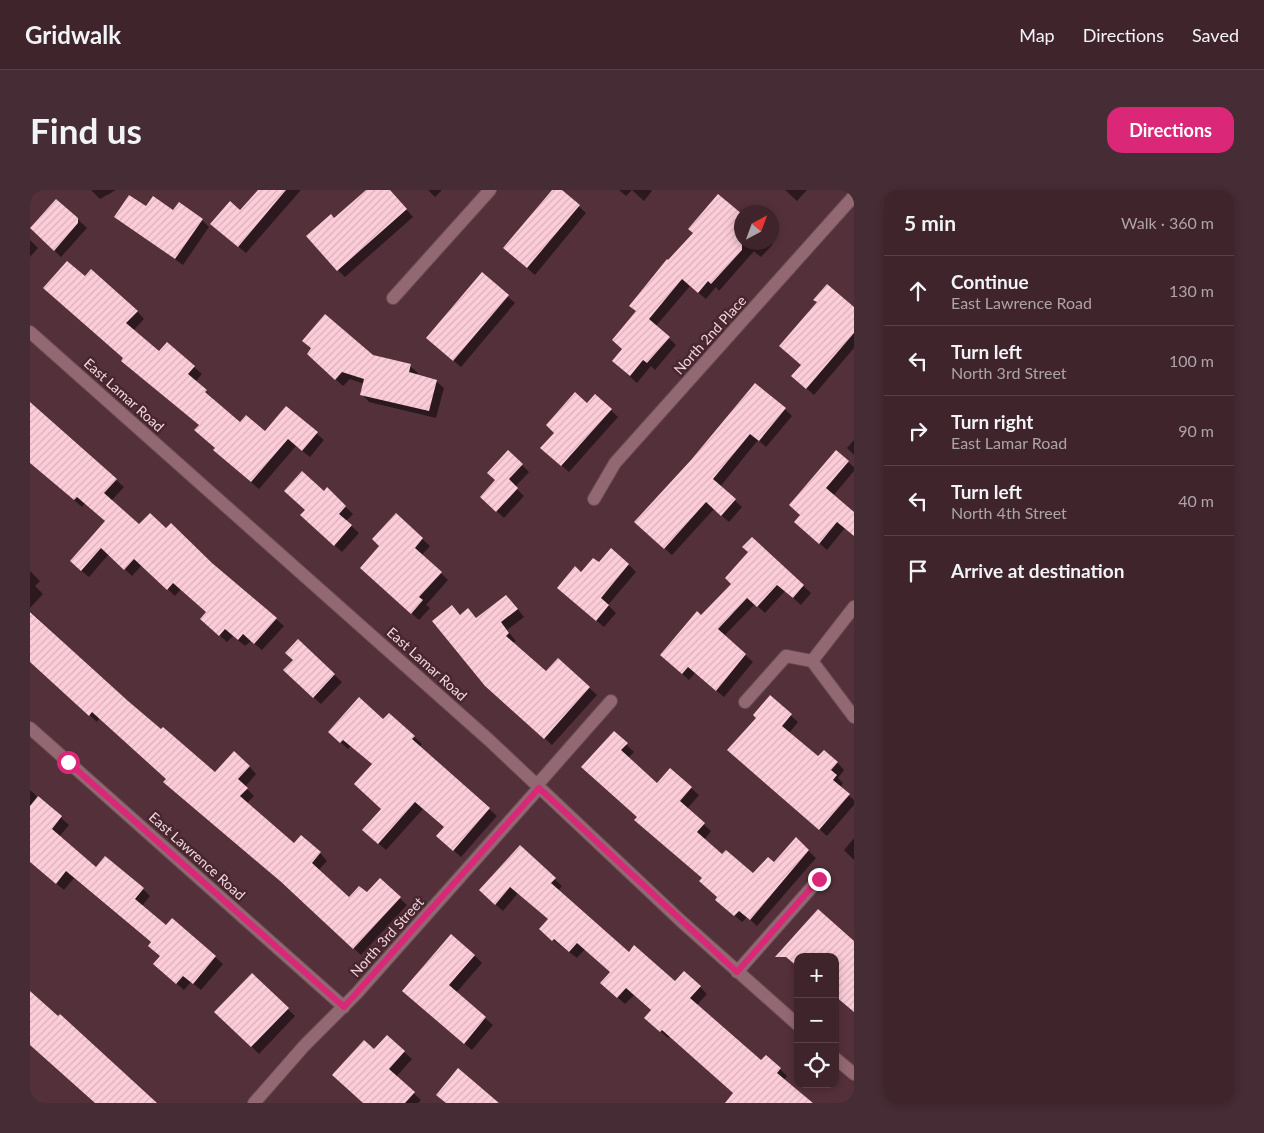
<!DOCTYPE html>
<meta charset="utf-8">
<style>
:root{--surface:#3f242c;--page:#462c34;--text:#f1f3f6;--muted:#ada4a9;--line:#584148;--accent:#db2777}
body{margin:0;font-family:Lato,sans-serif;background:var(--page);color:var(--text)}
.controls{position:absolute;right:15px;bottom:15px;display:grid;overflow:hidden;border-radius:10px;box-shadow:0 2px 8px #0003}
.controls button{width:45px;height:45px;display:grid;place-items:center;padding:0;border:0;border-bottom:1px solid var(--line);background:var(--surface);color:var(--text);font:25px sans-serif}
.compass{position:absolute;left:704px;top:15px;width:45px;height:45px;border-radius:50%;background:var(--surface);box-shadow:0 2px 8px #0003;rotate:41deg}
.stop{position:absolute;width:15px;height:15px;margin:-11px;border:4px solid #db2777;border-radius:50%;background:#fff}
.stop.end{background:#db2777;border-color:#fff;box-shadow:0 1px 5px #0008}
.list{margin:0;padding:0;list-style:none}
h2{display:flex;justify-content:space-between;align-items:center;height:65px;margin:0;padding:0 20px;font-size:21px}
h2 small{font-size:16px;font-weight:400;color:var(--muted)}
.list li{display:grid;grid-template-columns:32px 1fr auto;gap:15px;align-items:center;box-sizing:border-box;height:70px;padding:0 20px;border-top:1px solid var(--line)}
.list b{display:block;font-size:19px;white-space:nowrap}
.list p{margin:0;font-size:16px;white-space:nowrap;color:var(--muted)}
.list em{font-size:16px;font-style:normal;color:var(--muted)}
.icon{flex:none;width:28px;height:28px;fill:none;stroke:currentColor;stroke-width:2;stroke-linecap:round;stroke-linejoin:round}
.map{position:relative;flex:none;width:824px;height:913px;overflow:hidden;border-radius:15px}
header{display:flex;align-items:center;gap:30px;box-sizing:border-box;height:70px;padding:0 25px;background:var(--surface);border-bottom:1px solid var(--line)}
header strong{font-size:24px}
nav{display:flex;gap:28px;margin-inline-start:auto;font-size:18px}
.intro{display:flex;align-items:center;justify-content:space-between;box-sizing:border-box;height:120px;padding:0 30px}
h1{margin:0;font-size:35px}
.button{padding:12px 22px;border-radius:15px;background:var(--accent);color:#fff;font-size:18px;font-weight:700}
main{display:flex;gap:30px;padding:0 30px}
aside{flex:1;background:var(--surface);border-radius:15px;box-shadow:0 2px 8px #0003}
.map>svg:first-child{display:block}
.shadow{fill:#0007}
.building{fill:url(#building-hatch)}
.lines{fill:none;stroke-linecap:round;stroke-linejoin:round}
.minor-casing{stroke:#6c4d56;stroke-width:14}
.minor{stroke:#926973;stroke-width:12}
.route{stroke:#db2777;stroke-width:6}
.labels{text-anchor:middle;stroke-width:5;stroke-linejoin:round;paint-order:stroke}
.street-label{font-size:14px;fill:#f0d8dd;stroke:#49262f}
</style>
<header>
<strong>Gridwalk</strong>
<nav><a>Map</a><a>Directions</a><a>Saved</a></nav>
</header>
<div class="intro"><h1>Find us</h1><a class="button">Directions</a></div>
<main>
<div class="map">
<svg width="824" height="913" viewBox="0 0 824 913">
<defs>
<pattern id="building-hatch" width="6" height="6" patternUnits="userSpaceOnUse" patternTransform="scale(1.25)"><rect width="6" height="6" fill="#fccdd8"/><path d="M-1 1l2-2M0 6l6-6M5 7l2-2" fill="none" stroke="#d8b1ba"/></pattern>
</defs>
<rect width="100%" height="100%" fill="#54303a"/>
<path class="shadow" d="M 61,0 L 86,0 L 70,9 Z
M 230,0 L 271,0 L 216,63 L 189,41 Z
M 337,0 L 359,0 L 383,27 L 315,87 L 308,80 Z
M 398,0 L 412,0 L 405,7 Z
M 523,0 L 530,0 L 556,23 L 505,85 L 482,65 Z
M 589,0 L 602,0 L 596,6 Z
M 602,0 L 621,0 L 622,1 L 614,11 Z
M 755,0 L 777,0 L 767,11 Z
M 27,10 L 57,38 L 31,67 L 1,39 Z
M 113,16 L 172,30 L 179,37 L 153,75 L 86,27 Z
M 664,43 L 712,52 L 743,54 L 731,67 L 724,61 L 689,101 L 686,97 L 676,109 L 660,96 L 626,136 L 646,155 L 625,180 L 621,176 L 607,193 L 583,171 L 593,159 L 607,122 L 639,72 Z
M 0,50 L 8,58 L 0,67 Z
M 452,84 L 485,113 L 431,177 L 405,155 Z
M 55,88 L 107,121 L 114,129 L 103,141 L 129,163 L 137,154 L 164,177 L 172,184 L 165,192 L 210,234 L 235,243 L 257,218 L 294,250 L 280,267 L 266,256 L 229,299 L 192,267 L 170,235 L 100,178 Z
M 824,118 L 824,158 L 784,205 L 770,193 L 772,175 Z
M 286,171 L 380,176 L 388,183 L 387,186 L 406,191 L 414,198 L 406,228 L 339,212 L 332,204 L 334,194 L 320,189 L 313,196 Z
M 0,212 L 94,297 L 81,311 L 109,336 L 136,340 L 182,374 L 254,436 L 232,460 L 221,451 L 215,456 L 203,446 L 197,452 L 179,436 L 177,422 L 151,399 L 145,406 L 112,375 L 102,386 L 79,364 L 59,387 L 48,378 L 76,332 L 55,313 L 52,317 L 0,272 Z
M 557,215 L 581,220 L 588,227 L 539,282 L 519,265 Z
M 755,219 L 762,226 L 736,257 L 728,250 L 690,297 L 712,317 L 699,332 L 684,319 L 642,365 L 613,340 L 671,259 Z
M 824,250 L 824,265 L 817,258 Z
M 818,272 L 824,277 L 824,281 L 803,306 L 824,324 L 824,346 L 815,338 L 797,360 L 765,332 Z
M 492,275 L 499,282 L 485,297 L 494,306 L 474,328 L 459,314 L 467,291 Z
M 297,299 L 323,324 L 316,331 L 329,343 L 312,362 L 279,333 L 277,320 Z
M 366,325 L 400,356 L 392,365 L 418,390 L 396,415 L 400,418 L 389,430 L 338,385 Z
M 722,349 L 781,403 L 771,415 L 755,401 L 735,423 L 725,414 L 694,446 L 723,472 L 694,507 L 665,483 L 659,490 L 639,472 L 672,427 L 703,394 L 719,363 Z
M 569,374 L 598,374 L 606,382 L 578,415 L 586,423 L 574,437 L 536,405 L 551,384 Z
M 0,381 L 10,391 L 5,396 L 13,404 L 0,418 Z
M 483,413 L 494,427 L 477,440 L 486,451 L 483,453 L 516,483 L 528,470 L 567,505 L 522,555 L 464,503 L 422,416 L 431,426 L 447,429 Z
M 0,421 L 97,512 L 185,584 L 219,576 L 226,584 L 215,597 L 224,606 L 217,613 L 264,654 L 290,663 L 297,671 L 288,681 L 319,709 L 337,704 L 350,690 L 377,715 L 331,765 L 70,528 L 67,532 L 10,480 L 0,460 Z
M 268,451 L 312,492 L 291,514 L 262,488 Z
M 740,507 L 768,532 L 759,543 L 788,568 L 807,572 L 814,580 L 808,588 L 813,593 L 810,598 L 824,610 L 824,615 L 797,646 L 706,567 Z
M 359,524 L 392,554 L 389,557 L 467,626 L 431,667 L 415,653 L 415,638 L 393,619 L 356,660 L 341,647 L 352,619 L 343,575 L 321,556 L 318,559 L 307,549 L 353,531 Z
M 584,543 L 604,562 L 598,568 L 627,595 L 640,580 L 669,605 L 657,619 L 681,641 L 674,650 L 692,666 L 723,685 L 744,674 L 766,649 L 786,668 L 727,736 L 717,727 L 712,732 L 694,717 L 673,689 L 608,628 Z
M 0,600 L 39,635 L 29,647 L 66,678 L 113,699 L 120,706 L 112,716 L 136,737 L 142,730 L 193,774 L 171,800 L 161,792 L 154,800 L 132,781 L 131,766 L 122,753 L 44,688 L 34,700 L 0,672 Z
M 824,648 L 824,670 L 814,660 Z
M 490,657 L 532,696 L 528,701 L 599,763 L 645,793 L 670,797 L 677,804 L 667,815 L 731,872 L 750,879 L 757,886 L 754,890 L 783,913 L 701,913 L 704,904 L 640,846 L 638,848 L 623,835 L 622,821 L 604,805 L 595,814 L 579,800 L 582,783 L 555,759 L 547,768 L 518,746 L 519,730 L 488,703 L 473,721 L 458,708 Z
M 444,765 L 452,773 L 426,803 L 463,835 L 442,860 L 381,808 Z
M 222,784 L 265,826 L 229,864 L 186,822 Z
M 357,847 L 382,869 L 366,887 L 391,910 L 388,913 L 334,913 L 345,861 Z"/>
<path class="building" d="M 228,0 L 256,0 L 208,57 L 180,34 L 200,11 L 210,20 Z
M 336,0 L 360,0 L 377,19 L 307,81 L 276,46 L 301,24 L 304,28 Z
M 522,0 L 532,0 L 550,15 L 497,78 L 473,58 Z
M 688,4 L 712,24 L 712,60 L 681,94 L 678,91 L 668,103 L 652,89 L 619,129 L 640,147 L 617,173 L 613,170 L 600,186 L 582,171 L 592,159 L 582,150 L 606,121 L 599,116 L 637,69 L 638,70 L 663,43 L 658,39 Z
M 99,5 L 116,16 L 123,6 L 143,20 L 149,12 L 173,29 L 145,69 L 84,27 Z
M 26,9 L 48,28 L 48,33 L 24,61 L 0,38 Z
M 37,71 L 55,86 L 61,79 L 108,121 L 96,133 L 129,161 L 137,152 L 165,176 L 158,184 L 177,200 L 175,202 L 210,232 L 216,225 L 235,241 L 256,216 L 288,242 L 272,261 L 258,249 L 221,292 L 183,260 L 185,258 L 164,240 L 169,235 L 91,171 L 93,168 L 13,98 Z
M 452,82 L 479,105 L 423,171 L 396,148 Z
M 797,94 L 824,117 L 824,143 L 776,199 L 761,186 L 771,175 L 749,156 L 787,112 L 783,110 Z
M 295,124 L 343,165 L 381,174 L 379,182 L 407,190 L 399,221 L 330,205 L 334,189 L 312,182 L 305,190 L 277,164 L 281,158 L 272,151 Z
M 725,193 L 756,218 L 729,251 L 720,244 L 683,289 L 706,309 L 691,326 L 676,312 L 634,359 L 604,332 L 661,270 Z
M 545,202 L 557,213 L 565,204 L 582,219 L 531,276 L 510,258 L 524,243 L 516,235 Z
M 0,212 L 87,289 L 74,303 L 109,334 L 120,323 L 136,338 L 141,333 L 182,373 L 247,428 L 224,454 L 213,444 L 208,450 L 195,439 L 189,446 L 170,429 L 176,422 L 143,393 L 137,400 L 104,369 L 94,380 L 71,358 L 51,381 L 40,371 L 75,331 L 47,307 L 44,310 L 0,273 Z
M 478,260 L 493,274 L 479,289 L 488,298 L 466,322 L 450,307 L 465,290 L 457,283 Z
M 806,260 L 819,271 L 796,298 L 824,322 L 824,346 L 807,332 L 789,354 L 764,332 L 770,325 L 759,315 Z
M 272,281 L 294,301 L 297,297 L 316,316 L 309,324 L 322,335 L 304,356 L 270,325 L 275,320 L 254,301 Z
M 366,323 L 393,348 L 385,358 L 412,382 L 389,407 L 393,410 L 381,424 L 330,378 L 349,356 L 342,349 Z
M 722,347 L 774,395 L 763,408 L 747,395 L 727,417 L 717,408 L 688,439 L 716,464 L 686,501 L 658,477 L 652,484 L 630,465 L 667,421 L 671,425 L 701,394 L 695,388 L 718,362 L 712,357 Z
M 581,358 L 599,374 L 571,408 L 579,415 L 566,431 L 527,398 L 545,376 L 551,382 L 563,368 L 569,372 Z
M 476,405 L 488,419 L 471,432 L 479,443 L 476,446 L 516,481 L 528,468 L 560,497 L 514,549 L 455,496 L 402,431 L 422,415 L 430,425 L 438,418 L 446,428 Z
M 0,422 L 98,511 L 131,539 L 133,537 L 185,582 L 204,561 L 220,576 L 208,589 L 218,598 L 210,606 L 264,653 L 271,645 L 291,662 L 282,673 L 319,707 L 329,696 L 337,702 L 350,688 L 371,707 L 323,759 L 250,691 L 133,592 L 136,589 L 62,522 L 59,526 L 0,472 Z
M 268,449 L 305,484 L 283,508 L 253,480 L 263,470 L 255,463 Z
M 740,505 L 762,524 L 752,536 L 788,566 L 794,560 L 808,572 L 801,580 L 807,585 L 803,590 L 820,604 L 789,640 L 697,560 L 726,528 L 723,525 Z
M 329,507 L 353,529 L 359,523 L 385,546 L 382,549 L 460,618 L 423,661 L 406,646 L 414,637 L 385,612 L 348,654 L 332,640 L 351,619 L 324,594 L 342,574 L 313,550 L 310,553 L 298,542 Z
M 584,541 L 598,553 L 591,560 L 627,593 L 640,578 L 662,597 L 650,611 L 675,633 L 667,642 L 692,664 L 696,660 L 723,683 L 738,667 L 744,672 L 766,647 L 779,660 L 720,730 L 709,721 L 704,726 L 685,710 L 687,707 L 669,691 L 672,688 L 604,630 L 607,627 L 551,577 Z
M 8,606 L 32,626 L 22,639 L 66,677 L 75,666 L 114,698 L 105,709 L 136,735 L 142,728 L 186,766 L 163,794 L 153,786 L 146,794 L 123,774 L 130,766 L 118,756 L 121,752 L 36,681 L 26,694 L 0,672 L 0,616 Z
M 490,655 L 526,688 L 521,693 L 599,762 L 604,755 L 645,791 L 654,781 L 671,796 L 660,808 L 731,870 L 736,865 L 751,878 L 747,883 L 783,913 L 695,913 L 703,903 L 632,840 L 630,842 L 614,828 L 621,820 L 596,798 L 587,808 L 570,793 L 580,782 L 547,753 L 539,762 L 524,749 L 522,751 L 509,739 L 518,729 L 480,697 L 465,715 L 449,700 Z
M 788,719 L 824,751 L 824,822 L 805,806 L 805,767 L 768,767 L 768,777 L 756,767 L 745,767 Z
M 421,744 L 445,765 L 419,795 L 456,827 L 434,854 L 372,801 Z
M 222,783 L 259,818 L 221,857 L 184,822 Z
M 0,801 L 28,826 L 30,824 L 127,913 L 65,913 L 0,855 Z
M 357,845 L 375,861 L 359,879 L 385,902 L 375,913 L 333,913 L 302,885 L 334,850 L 344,859 Z
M 428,878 L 469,913 L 416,913 L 406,905 Z"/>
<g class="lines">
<defs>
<path id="minor" d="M 363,108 L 460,0
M 0,142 L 459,550 L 651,731 L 768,835
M 564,309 L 585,273 L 824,6
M 782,471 L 824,527
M 715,512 L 756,466 L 782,471 L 824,417
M 0,538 L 314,817
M 507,595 L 581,511
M 707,782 L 789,689
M 805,868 L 824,884
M 224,913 L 274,856 L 327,803 L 509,598"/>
</defs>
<use href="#minor" class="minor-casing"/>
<use href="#minor" class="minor"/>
</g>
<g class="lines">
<path class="route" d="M 38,572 L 314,817 L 509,598 L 707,782 L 789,689"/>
</g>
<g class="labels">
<g class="street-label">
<text transform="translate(680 145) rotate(-48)" y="5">North 2nd Place</text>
<text transform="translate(94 205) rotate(42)" y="5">East Lamar Road</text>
<text transform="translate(397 474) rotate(42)" y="5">East Lamar Road</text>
<text transform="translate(167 666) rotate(42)" y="5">East Lawrence Road</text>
<text transform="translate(357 747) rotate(-48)" y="5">North 3rd Street</text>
</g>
</g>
</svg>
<div class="controls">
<button>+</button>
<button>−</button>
<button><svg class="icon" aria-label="locate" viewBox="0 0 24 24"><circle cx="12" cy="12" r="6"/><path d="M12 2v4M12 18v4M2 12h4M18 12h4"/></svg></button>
</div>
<svg class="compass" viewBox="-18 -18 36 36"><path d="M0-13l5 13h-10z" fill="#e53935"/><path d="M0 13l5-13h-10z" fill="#ada4a9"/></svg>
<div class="stop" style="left:38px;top:572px"></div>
<div class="stop end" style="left:789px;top:689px"></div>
</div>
<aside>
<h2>5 min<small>Walk · 360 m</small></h2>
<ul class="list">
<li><svg class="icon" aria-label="ahead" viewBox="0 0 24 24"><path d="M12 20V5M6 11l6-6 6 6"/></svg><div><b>Continue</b><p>East Lawrence Road</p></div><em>130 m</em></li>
<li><svg class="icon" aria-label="left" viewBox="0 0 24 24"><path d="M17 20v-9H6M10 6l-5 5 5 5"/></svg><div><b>Turn left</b><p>North 3rd Street</p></div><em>100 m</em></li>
<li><svg class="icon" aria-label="right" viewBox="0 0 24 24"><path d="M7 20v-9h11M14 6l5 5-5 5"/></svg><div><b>Turn right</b><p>East Lamar Road</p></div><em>90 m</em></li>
<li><svg class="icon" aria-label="left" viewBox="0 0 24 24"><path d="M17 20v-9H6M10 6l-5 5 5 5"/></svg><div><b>Turn left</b><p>North 4th Street</p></div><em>40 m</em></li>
<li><svg class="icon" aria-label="arrive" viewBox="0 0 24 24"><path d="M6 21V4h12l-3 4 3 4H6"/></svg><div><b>Arrive at destination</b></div></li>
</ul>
</aside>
</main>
